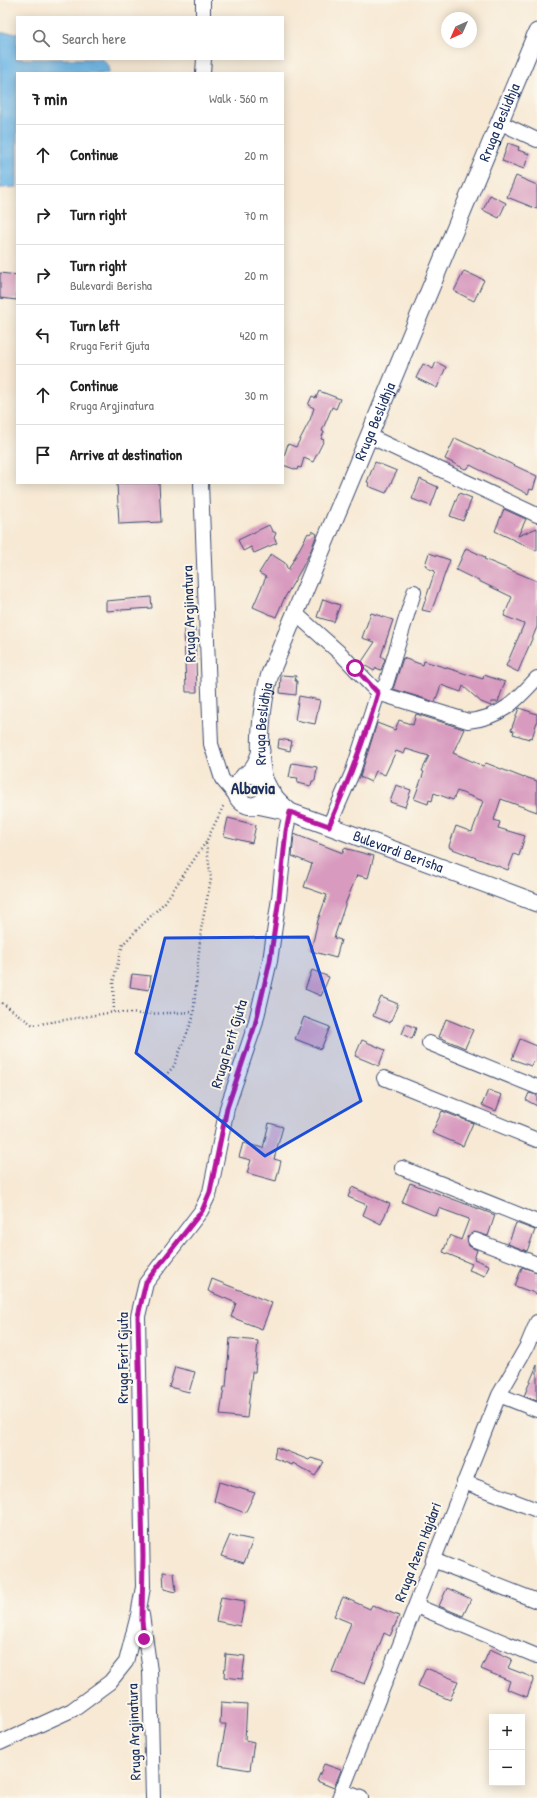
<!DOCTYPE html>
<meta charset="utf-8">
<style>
:root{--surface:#fff;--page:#f6f6f6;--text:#222;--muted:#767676;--line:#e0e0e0}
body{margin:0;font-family:"Patrick Hand",sans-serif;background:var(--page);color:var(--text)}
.controls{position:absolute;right:12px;bottom:12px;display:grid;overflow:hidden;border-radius:0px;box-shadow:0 2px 10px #0003}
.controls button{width:36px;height:36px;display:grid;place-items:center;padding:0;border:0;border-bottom:1px solid var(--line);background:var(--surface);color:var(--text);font:20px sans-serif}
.compass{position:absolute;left:441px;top:12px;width:36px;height:36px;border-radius:50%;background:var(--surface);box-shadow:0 2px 10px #0003;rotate:225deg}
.stop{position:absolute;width:12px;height:12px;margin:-9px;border:3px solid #b5179e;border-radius:50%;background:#fff}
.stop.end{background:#b5179e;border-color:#fff;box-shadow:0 1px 4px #0008}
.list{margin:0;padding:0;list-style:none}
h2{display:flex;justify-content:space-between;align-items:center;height:52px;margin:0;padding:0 16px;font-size:17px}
h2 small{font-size:13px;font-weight:400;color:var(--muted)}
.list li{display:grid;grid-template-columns:26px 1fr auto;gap:12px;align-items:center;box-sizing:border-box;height:60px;padding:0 16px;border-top:1px solid var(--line)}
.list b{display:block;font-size:15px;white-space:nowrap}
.list p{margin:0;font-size:13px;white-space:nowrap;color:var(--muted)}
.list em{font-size:13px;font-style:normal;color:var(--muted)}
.icon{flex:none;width:22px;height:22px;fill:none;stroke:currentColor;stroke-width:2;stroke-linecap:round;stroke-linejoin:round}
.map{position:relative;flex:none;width:537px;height:1798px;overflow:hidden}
.search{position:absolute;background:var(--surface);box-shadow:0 2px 10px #0003;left:16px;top:16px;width:268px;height:44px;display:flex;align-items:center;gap:10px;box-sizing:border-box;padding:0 14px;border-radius:0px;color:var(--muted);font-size:15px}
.panel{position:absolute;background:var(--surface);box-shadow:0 2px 10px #0003;left:16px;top:72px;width:268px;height:412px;border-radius:0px}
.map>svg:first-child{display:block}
.water{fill:#6db6e5;stroke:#4472a2}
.building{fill:#d89bbf}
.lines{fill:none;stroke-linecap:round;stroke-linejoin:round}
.minor-casing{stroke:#3c4b70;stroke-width:16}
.major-casing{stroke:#3c4b70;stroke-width:19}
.path{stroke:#3c4b70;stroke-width:2.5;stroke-dasharray:1 3;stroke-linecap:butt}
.minor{stroke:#fff;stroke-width:14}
.major{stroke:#fff;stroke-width:17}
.route{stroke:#b5179e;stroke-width:5}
.marked{fill:#1d4ed8;fill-opacity:0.2;stroke:#1d4ed8;stroke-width:3;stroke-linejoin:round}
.labels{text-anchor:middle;stroke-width:4;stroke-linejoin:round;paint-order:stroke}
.street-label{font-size:15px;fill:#1b2f5e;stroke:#fbf7ec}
.quarter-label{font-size:17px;font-weight:bold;fill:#1b2f5e;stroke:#fbf7ec}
</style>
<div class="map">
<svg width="537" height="1798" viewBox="0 0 537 1798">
<rect width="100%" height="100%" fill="#fbf7ec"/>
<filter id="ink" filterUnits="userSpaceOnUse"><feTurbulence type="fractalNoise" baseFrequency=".025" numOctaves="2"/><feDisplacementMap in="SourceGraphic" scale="8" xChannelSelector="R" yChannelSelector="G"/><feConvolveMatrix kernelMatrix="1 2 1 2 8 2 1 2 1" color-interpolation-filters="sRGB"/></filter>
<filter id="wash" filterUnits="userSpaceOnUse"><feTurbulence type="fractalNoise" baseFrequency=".012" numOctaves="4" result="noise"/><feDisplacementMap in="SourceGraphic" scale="16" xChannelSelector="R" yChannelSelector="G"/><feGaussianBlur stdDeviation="0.9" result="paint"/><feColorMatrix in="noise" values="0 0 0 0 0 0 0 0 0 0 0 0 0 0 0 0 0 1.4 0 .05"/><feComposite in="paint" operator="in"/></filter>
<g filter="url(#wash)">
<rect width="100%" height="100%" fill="#f7e9d4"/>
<path class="water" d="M 0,33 L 17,33 L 17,59 L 102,59 L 109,66 L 109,73 L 17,73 L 17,187 L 0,188 Z"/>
<g id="blocks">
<path class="building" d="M 508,143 L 519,147 L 518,150 L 529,154 L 524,169 L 502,161 Z
M 516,176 L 537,185 L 537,209 L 507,197 Z
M 490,195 L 506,203 L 499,218 L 483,210 Z
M 464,271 L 484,280 L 474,301 L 454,291 Z
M 0,273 L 17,275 L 17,300 L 0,298 Z
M 436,362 L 446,367 L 437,388 L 416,378 L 423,364 L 433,369 Z
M 319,391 L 340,399 L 336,409 L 332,407 L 322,431 L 324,432 L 321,439 L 324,440 L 313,462 L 304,458 L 301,468 L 298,467 L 297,470 L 283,465 L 283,459 L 288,444 L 296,447 L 310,420 L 314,408 L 308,405 L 312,396 L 316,398 Z
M 455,438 L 537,476 L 533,490 L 530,489 L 528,494 L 470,465 L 468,468 L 465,469 L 445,459 Z
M 375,462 L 397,471 L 386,493 L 368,486 L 369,483 L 367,482 Z
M 420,479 L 438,487 L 431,506 L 412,499 Z
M 117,483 L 159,483 L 161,522 L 119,524 Z
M 459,493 L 472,498 L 463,521 L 450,516 Z
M 504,509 L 526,519 L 518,536 L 537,528 L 537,551 L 495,531 Z
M 269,525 L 272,531 L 276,533 L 274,538 L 277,543 L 254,553 L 251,547 L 243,551 L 238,540 Z
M 312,531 L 317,534 L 311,550 L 302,568 L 284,599 L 276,617 L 253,607 L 266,577 L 259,573 L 271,554 L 285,563 L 288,570 L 308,533 L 310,534 Z
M 466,548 L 485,557 L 484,559 L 537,581 L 537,627 L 518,672 L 506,666 L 524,624 L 504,616 L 512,597 L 456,570 Z
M 429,553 L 450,560 L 431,612 L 422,610 L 435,571 L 427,568 L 427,566 L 425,565 Z
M 151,597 L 152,608 L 106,611 L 106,601 Z
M 323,599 L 340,605 L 334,622 L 317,617 Z
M 371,613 L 393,620 L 381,656 L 385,659 L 381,670 L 376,668 L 374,671 L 361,663 L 375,642 L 362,638 Z
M 195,628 L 197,692 L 186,692 L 184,629 Z
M 403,658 L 423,665 L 424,661 L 483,679 L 484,675 L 505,682 L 498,702 L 492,702 L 491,706 L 481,702 L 463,686 L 461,692 L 441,685 L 435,702 L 393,689 Z
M 281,675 L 296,676 L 295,681 L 297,681 L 296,695 L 280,693 Z
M 299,696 L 320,700 L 315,724 L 295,720 Z
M 519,708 L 537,714 L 537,722 L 532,738 L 529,737 L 529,739 L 513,734 L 514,731 L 511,730 Z
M 416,714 L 464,729 L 453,753 L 483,766 L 486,763 L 524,778 L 525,777 L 537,781 L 537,812 L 501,799 L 494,820 L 500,822 L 498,828 L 525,836 L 519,856 L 514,854 L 508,870 L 450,848 L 449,846 L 456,826 L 472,832 L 483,801 L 457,791 L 453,800 L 434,793 L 432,801 L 429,800 L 428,804 L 414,799 L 424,772 L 422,771 L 429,756 L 406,749 L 404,754 L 396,751 L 385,775 L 376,771 L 371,782 L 360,777 L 377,723 L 395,730 L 399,720 L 413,725 Z
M 279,739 L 292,741 L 290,751 L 278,748 Z
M 292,763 L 317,767 L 315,781 L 312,781 L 311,786 L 297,783 L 298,778 L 289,777 Z
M 396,785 L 411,790 L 405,807 L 390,802 Z
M 228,818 L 256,825 L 252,843 L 224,836 Z
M 294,834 L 343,853 L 344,848 L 374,856 L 368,878 L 357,875 L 346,902 L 334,938 L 341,940 L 336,958 L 311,951 L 318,920 L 327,895 L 304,887 L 312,864 L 292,856 Z
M 312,970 L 329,977 L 321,996 L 305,989 Z
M 132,974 L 151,976 L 149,990 L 130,987 Z
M 381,997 L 398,1004 L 390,1023 L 373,1016 Z
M 304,1017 L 330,1027 L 321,1049 L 295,1039 Z
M 446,1019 L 473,1030 L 465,1048 L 439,1037 Z
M 406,1024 L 416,1028 L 412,1039 L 402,1034 Z
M 520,1039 L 537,1046 L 537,1062 L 533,1061 L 531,1066 L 512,1059 Z
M 362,1040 L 385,1050 L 379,1066 L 355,1056 Z
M 488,1090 L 502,1095 L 496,1111 L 482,1105 Z
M 529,1093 L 537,1095 L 537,1106 L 526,1100 Z
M 442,1111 L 473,1123 L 463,1146 L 432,1133 Z
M 269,1123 L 283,1127 L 274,1159 L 281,1161 L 276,1181 L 247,1173 L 251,1160 L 239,1157 L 243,1143 L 263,1148 Z
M 410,1183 L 495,1215 L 488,1236 L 474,1232 L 467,1237 L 469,1246 L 477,1250 L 474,1259 L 489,1265 L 485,1276 L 469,1270 L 472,1264 L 443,1252 L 450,1235 L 461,1240 L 469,1219 L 439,1208 L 436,1216 L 402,1202 Z
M 352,1187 L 390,1204 L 381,1224 L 363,1215 L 367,1205 L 348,1197 Z
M 516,1223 L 535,1230 L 527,1251 L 508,1244 Z
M 522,1267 L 537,1272 L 537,1294 L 515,1286 Z
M 212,1279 L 272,1303 L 262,1329 L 231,1317 L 236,1303 L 208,1291 Z
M 230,1338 L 258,1341 L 255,1372 L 252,1372 L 247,1418 L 220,1415 L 224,1387 L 226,1387 Z
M 537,1365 L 537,1401 L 524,1396 Z
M 175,1367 L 195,1372 L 189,1392 L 169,1387 Z
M 276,1447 L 309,1460 L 311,1458 L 324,1462 L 315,1476 L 293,1463 L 292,1465 L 274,1458 Z
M 219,1482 L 255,1493 L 245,1513 L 214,1501 Z
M 230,1535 L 253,1540 L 244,1563 L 221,1556 Z
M 163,1572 L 174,1573 L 176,1592 L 164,1589 Z
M 447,1588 L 471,1599 L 463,1616 L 439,1606 Z
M 221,1597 L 245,1601 L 240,1626 L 216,1621 Z
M 343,1597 L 370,1609 L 372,1605 L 399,1616 L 390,1636 L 384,1633 L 365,1684 L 332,1672 L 351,1623 L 334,1616 Z
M 490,1649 L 512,1659 L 508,1668 L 534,1678 L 527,1697 L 507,1689 L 510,1681 L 481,1669 Z
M 226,1654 L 245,1656 L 242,1679 L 224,1677 Z
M 426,1668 L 458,1681 L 450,1700 L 418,1686 Z
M 221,1702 L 247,1704 L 245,1740 L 254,1742 L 250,1770 L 219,1765 L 226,1724 L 220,1724 Z
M 324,1764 L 341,1770 L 334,1788 L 317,1781 Z"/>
</g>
</g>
<g filter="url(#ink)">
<use href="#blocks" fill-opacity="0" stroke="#3c4b70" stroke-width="1"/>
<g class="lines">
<defs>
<path id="minor" d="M 203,0 L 203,17
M 203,73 L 204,59
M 499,122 L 537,140
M 369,436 L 537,515
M 201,483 L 211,744 L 222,779 L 239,799
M 414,592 L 386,684 L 378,693 L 468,721 C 501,718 516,701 537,678
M 295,613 L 342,655 L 378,693 L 353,771 L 329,826
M 429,1043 L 537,1087
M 384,1078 L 537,1140
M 402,1168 L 537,1222
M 475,1240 L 537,1264
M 499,1395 L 537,1410
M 464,1482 L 537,1510
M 433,1560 L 537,1601
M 416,1606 L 537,1656
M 142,1615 L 150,1671 L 153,1798
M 0,1743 L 72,1710 L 110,1682 L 126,1662 L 138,1615 L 143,1587 L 138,1316 L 146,1283 L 201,1211 L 210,1192 L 227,1108 L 255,1025 L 270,961 L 279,898 L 286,831 L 290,812
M 342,1791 L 361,1798
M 339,1798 L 499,1395 L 527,1346 L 537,1322"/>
<g id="major">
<path d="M 244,776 C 262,770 277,790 262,802 C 258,805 252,807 247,805 C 244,804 240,801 238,798 C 230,783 246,777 253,768 C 257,763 259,756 261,751"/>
<path id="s1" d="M 257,805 L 290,812 L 329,826 L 537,903"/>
<path id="s2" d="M 290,812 C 281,804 272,796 266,784 C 255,759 262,700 270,674 L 537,32"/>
</g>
</defs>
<use href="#minor" class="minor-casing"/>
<use href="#major" class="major-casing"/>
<path class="path" d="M 2,1003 L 33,1025 L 114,1012 L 113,982 L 123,944 L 165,902 L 206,842 L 223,807 L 226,805
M 114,1012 L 143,1014 L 194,1012
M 165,1076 L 174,1066 L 193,1018 L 201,929 L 211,879 L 206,842"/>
<use href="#minor" class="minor"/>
<use href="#major" class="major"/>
</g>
</g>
<g class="lines" filter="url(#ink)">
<path class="route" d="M 144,1639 L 142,1621 L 143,1556 L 138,1316 L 146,1282 L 202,1211 L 210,1192 L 227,1108 L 255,1025 L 270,961 L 279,898 L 286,831 L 290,812 L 329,826 C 348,782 365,739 378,693 L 355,668"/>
</g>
<path class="marked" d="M 308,937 L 361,1101 L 265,1156 L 136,1053 L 165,938 Z"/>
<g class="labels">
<g class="street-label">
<text dy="5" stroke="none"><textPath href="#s2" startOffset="746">Rruga Beslidhja</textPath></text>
<text dy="5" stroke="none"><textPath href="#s2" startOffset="422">Rruga Beslidhja</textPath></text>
<text transform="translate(189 614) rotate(-92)" y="5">Rruga Argjinatura</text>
<text dy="5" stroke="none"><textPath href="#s2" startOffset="98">Rruga Beslidhja</textPath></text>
<text dy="5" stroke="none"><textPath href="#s1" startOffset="149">Bulevardi Berisha</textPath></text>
<text transform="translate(229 1044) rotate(-73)" y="5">Rruga Ferit Gjuta</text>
<text transform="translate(123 1358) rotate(-90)" y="5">Rruga Ferit Gjuta</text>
<text transform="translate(418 1552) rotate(-69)" y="5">Rruga Azem Hajdari</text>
<text transform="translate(134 1732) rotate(-92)" y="5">Rruga Argjinatura</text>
</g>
<g class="quarter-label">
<text x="253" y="794">Albavia</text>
</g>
</g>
</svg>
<div class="controls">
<button>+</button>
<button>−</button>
</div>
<svg class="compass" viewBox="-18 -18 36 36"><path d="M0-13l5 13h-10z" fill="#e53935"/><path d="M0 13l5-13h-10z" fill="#767676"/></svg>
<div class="stop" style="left:355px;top:668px"></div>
<div class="stop end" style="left:144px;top:1639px"></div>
<div class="search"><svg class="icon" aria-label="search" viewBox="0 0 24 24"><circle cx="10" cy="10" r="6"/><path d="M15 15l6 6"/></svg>Search here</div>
<section class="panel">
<h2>7 min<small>Walk · 560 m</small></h2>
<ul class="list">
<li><svg class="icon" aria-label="ahead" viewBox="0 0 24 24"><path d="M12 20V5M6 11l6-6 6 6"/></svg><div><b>Continue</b></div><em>20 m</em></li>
<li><svg class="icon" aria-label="right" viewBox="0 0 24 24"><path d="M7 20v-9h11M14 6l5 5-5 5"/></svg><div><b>Turn right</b></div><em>70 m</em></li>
<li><svg class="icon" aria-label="right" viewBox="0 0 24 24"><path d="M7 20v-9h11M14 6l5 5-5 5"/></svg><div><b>Turn right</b><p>Bulevardi Berisha</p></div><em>20 m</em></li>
<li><svg class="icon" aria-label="left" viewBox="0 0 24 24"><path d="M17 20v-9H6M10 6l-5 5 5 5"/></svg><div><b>Turn left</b><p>Rruga Ferit Gjuta</p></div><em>420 m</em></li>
<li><svg class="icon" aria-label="ahead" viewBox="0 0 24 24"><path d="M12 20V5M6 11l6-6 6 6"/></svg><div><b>Continue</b><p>Rruga Argjinatura</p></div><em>30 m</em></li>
<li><svg class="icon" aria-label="arrive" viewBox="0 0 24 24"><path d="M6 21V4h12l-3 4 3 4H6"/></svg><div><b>Arrive at destination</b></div></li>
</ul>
</section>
</div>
